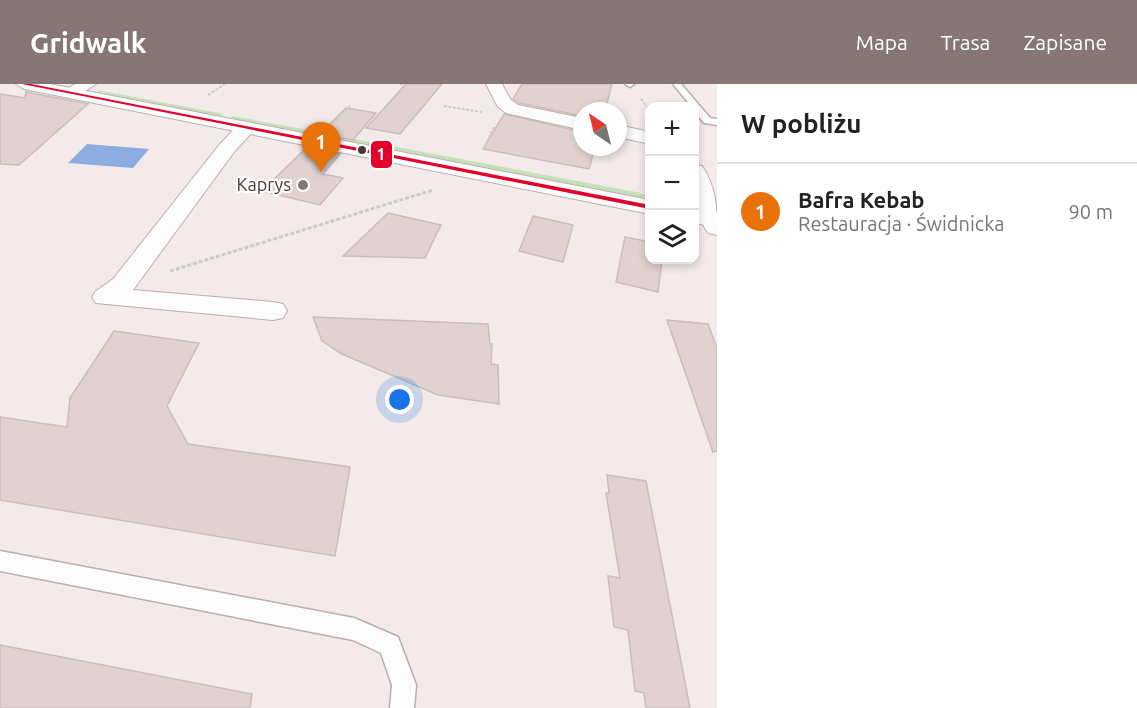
<!DOCTYPE html>
<html lang="pl">
<meta charset="utf-8">
<style>
:root{--surface:#fff;--page:#f2f2f2;--text:#222;--muted:#767676;--line:#e0e0e0;--accent:#867676}
body{margin:0;font-family:Ubuntu,sans-serif;background:var(--page);color:var(--text)}
.controls{position:absolute;right:18px;top:18px;display:grid;overflow:hidden;border-radius:12px;box-shadow:0 3px 9px #0003}
.controls button{width:54px;height:54px;display:grid;place-items:center;padding:0;border:0;border-bottom:2px solid var(--line);background:var(--surface);color:var(--text);font:30px sans-serif}
.compass{position:absolute;left:573px;top:18px;width:54px;height:54px;border-radius:50%;background:var(--surface);box-shadow:0 3px 9px #0003;rotate:325deg}
.you{position:absolute;left:400px;top:316px;width:21px;height:21px;margin:-15px;border:4px solid #fff;border-radius:50%;background:#1a73e8;box-shadow:0 0 0 9px #1a73e833}
.badge{display:grid;place-items:center;width:39px;height:39px;border-radius:50%;background:var(--accent);color:#fff;font-size:20px;font-weight:700}
.pin{position:absolute;translate:-50% -50px;filter:drop-shadow(0 2px 3px #0008)}
.pin::after{content:'';position:absolute;top:32px;width:21px;height:18px;background:inherit;clip-path:polygon(0 0,100% 0,50% 100%)}
.list{margin:0;padding:0;list-style:none}
h2{display:flex;justify-content:space-between;align-items:center;height:78px;margin:0;padding:0 24px;font-size:26px}
h2 small{font-size:20px;font-weight:400;color:var(--muted)}
.list li{display:grid;grid-template-columns:39px 1fr auto;gap:18px;align-items:center;box-sizing:border-box;height:96px;padding:0 24px;border-top:2px solid var(--line)}
.list b{display:block;font-size:22px;white-space:nowrap}
.list p{margin:0;font-size:20px;white-space:nowrap;color:var(--muted)}
.list em{font-size:20px;font-style:normal;color:var(--muted)}
.icon{flex:none;width:33px;height:33px;fill:none;stroke:currentColor;stroke-width:2;stroke-linecap:round;stroke-linejoin:round}
.map{position:relative;flex:none;width:717px;height:624px;overflow:hidden}
header{display:flex;align-items:center;gap:36px;box-sizing:border-box;height:84px;padding:0 30px;background:var(--accent);color:#fff}
header strong{font-size:28px}
nav{display:flex;gap:33px;margin-inline-start:auto;font-size:21px}
main{display:flex}
aside{flex:1;background:var(--surface)}
.map>svg:first-child{display:block}
.green{fill:#c6e1b8}
.water{fill:#8cace2}
.building{fill:#e2d2cf;stroke:#cabdbb;stroke-width:1.5}
.lines{fill:none;stroke-linecap:round;stroke-linejoin:round}
.lane-casing{stroke:#baaeae;stroke-width:3}
.street-casing{stroke:#baaeae;stroke-width:2}
.secondary-casing{stroke:#baaeae;stroke-width:2}
.path-far1{stroke:#cfcaca;stroke-width:2;stroke-dasharray:3 1.5;stroke-linecap:butt}
.path{stroke:#cfcaca;stroke-width:3;stroke-dasharray:4 2;stroke-linecap:butt}
.lane{fill:#fdfcfc;fill-rule:evenodd}
.street{fill:#fdfcfc;fill-rule:evenodd}
.secondary{fill:#fdfcfc;fill-rule:evenodd}
.bus-1-casing{stroke:#fff;stroke-width:5}
.bus-1{fill:#e4002b;fill-rule:evenodd}
.bus-dot{fill:#4a3737;stroke:#fff;stroke-width:2}
.poi-dot{fill:#867676;stroke:#fff;stroke-width:2}
.labels{text-anchor:middle;stroke-width:4.5;stroke-linejoin:round;paint-order:stroke}
.far-poi-label{font-size:18px;fill:#4a3737;stroke:#fff;text-anchor:end}
.line-badge{stroke:#fff;stroke-width:2}
.badge-label{font-size:16px;text-anchor:middle;font-weight:bold;fill:#fff}
</style>
<header>
<strong>Gridwalk</strong>
<nav><a>Mapa</a><a>Trasa</a><a>Zapisane</a></nav>
</header>
<main>
<div class="map">
<svg width="717" height="624" viewBox="0 0 717 624">
<rect width="100%" height="100%" fill="#f4eaea"/>
<path class="green" d="M 97,6 L 224,30 L 220,33 L 99,8 Z
M 233,32 L 641,109 L 645,112 L 643,114 L 230,34 Z"/>
<path class="water" d="M 87,60 L 149,65 L 133,84 L 68,79 Z"/>
<path class="building" d="M 406,0 L 442,0 L 400,50 L 366,44 Z
M 522,0 L 612,0 L 605,27 L 582,27 L 582,32 L 519,19 L 513,15 Z
M 26,8 L 88,20 L 19,81 L 0,80 L 0,10 L 25,14 Z
M 346,24 L 376,29 L 353,56 L 320,50 Z
M 504,30 L 582,48 L 582,63 L 595,63 L 589,85 L 483,65 Z
M 306,64 L 340,70 L 323,90 L 343,94 L 320,121 L 262,107 Z
M 388,129 L 441,141 L 425,174 L 343,172 Z
M 533,132 L 573,141 L 563,178 L 519,167 Z
M 625,153 L 650,158 L 650,176 L 662,176 L 658,208 L 616,198 Z
M 313,233 L 488,240 L 490,260 L 492,260 L 491,280 L 498,281 L 499,320 L 438,311 L 342,270 L 322,257 Z
M 667,236 L 708,240 L 717,264 L 717,367 L 713,368 Z
M 114,247 L 199,259 L 167,322 L 188,360 L 350,383 L 335,472 L 0,416 L 0,333 L 67,343 L 70,314 Z
M 607,391 L 646,397 L 690,624 L 646,624 L 644,609 L 635,607 L 628,546 L 614,543 L 608,492 L 620,494 L 606,409 L 609,409 Z
M 0,561 L 252,610 L 250,624 L 0,624 Z"/>
<g class="lines">
<defs>
<path id="lane" d="M 625,0 L 634,0 L 630,3 Z
M 673,0 L 681,0 L 710,34 L 717,35 L 717,41 L 704,39 L 694,27 L 694,22 L 691,22 Z
M 0,467 L 354,534 L 398,553 L 416,601 L 414,624 L 390,624 L 392,601 L 381,569 L 353,556 L 0,487 Z"/>
<path id="street" d="M 75,0 L 96,0 L 76,13 L 64,13 L 61,9 Z
M 486,0 L 502,0 L 511,16 L 518,21 L 582,34 L 582,46 L 506,29 L 498,23 Z
M 246,38 L 253,40 L 256,44 L 234,68 L 133,206 L 273,218 L 283,220 L 287,227 L 283,234 L 273,236 L 96,219 L 92,213 L 96,207 L 113,195 L 220,60 L 239,40 Z
M 618,41 L 650,48 L 650,60 L 618,53 Z
M 694,81 L 702,82 C 717,104 717,126 717,151 L 708,149 C 694,128 694,105 694,81 Z"/>
<path id="secondary" d="M 16,0 L 50,0 L 650,116 L 650,130 L 24,5 Z
M 694,125 L 717,129 L 717,143 L 694,139 Z"/>
</defs>
<use href="#lane" class="lane-casing"/>
<use href="#street" class="street-casing"/>
<use href="#secondary" class="secondary-casing"/>
<path class="path-far1" d="M 400,0 L 406,1
M 208,11 L 225,0
M 641,15 L 650,27
M 444,22 L 482,28
M 336,36 L 350,22
M 483,66 L 494,43"/>
<path class="path" d="M 170,187 L 433,106"/>
<use href="#lane" class="lane"/>
<use href="#street" class="street"/>
<use href="#secondary" class="secondary"/>
<defs>
<path id="bus-1" d="M 22,0 L 31,0 L 650,121 L 650,125 Z"/>
</defs>
<use href="#bus-1" class="bus-1-casing"/>
<use href="#bus-1" class="bus-1"/>
</g>
<circle class="bus-dot" cx="362" cy="66" r="5"/>
<circle class="poi-dot" cx="303" cy="101" r="6"/>
<g class="labels">
<g class="far-poi-label">
<text x="291" y="107">Kaprys</text>
</g>
</g>
<rect class="line-badge" x="370" y="56" width="23" height="29" rx="6" fill="#e4002b"/>
<g class="badge-label">
<text x="381" y="76">1</text>
</g>
</svg>
<div class="controls">
<button>+</button>
<button>−</button>
<button><svg class="icon" aria-label="layers" viewBox="0 0 24 24"><path d="M12 4l9 5-9 5-9-5zM3 14l9 5 9-5"/></svg></button>
</div>
<svg class="compass" viewBox="-18 -18 36 36"><path d="M0-13l5 13h-10z" fill="#e53935"/><path d="M0 13l5-13h-10z" fill="#767676"/></svg>
<div class="you"></div>
<div class="pin badge" style="left:321px;top:88px;background:#e8710a">1</div>
</div>
<aside>
<h2>W pobliżu<small></small></h2>
<ul class="list">
<li><span class="badge" style="background:#e8710a">1</span><div><b>Bafra Kebab</b><p>Restauracja · Świdnicka</p></div><em>90 m</em></li>
</ul>
</aside>
</main>
